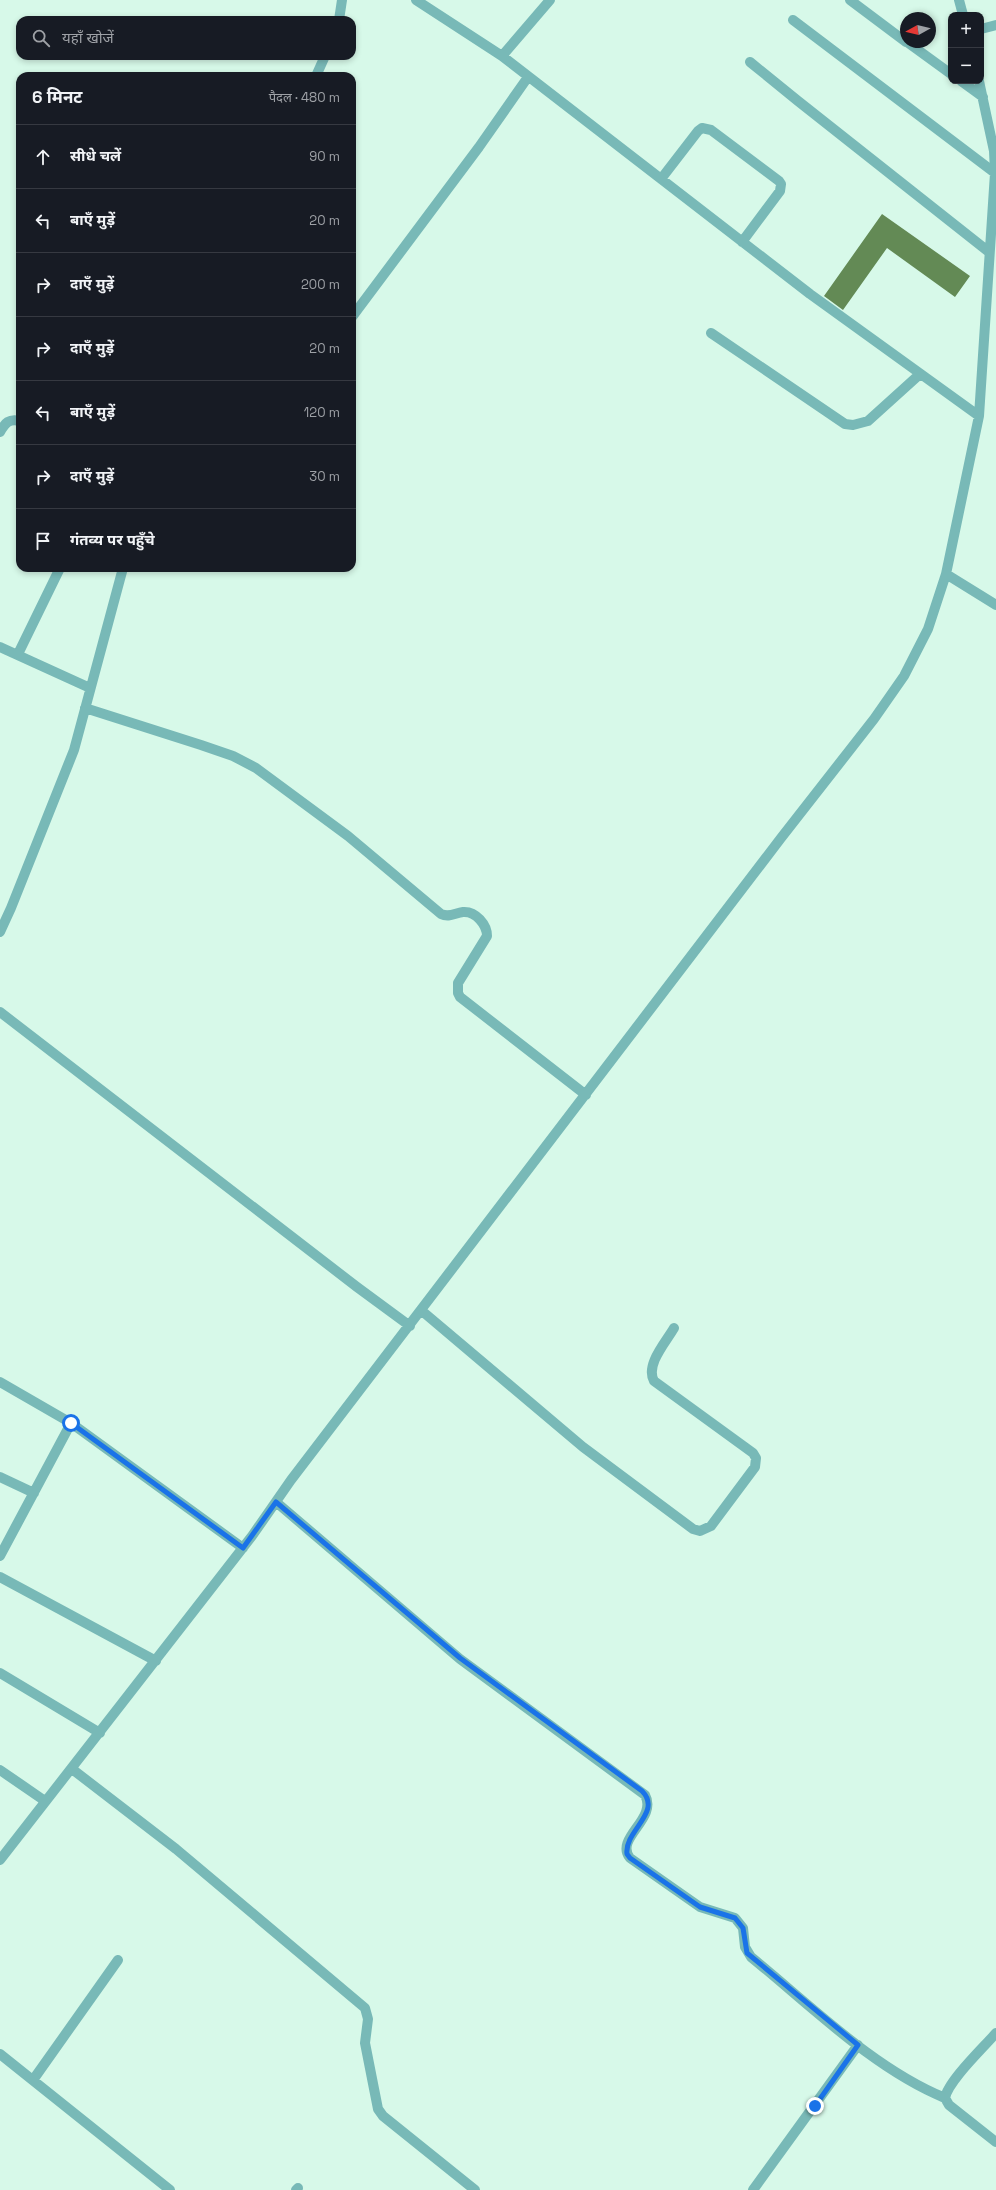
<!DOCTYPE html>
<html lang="hi">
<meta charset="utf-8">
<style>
:root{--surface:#171b24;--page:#20242c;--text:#f1f3f6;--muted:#9ea1a6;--line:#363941}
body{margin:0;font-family:"Space Grotesk","Noto Sans Devanagari",sans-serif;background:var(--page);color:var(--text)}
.controls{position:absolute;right:12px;top:12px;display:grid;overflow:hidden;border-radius:8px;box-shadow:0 2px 6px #0003}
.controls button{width:36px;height:36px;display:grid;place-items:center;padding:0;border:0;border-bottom:1px solid var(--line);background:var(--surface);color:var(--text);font:20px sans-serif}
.compass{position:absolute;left:900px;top:12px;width:36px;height:36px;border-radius:50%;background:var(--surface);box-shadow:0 2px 6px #0003;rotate:262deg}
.stop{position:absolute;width:12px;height:12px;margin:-9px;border:3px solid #1a73e8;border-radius:50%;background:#fff}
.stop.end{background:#1a73e8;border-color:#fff;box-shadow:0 1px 4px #0008}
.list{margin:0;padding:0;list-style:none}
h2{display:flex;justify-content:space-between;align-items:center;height:52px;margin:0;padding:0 16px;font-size:17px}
h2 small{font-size:13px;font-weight:400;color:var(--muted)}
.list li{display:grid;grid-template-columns:26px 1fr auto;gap:12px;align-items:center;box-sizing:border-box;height:64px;padding:0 16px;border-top:1px solid var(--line)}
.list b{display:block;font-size:15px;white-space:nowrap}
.list em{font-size:13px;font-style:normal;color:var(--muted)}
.icon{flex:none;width:22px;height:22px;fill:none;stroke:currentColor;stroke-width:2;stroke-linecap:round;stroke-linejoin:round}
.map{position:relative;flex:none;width:996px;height:2190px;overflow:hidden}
.search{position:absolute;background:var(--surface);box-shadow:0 2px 6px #0003;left:16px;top:16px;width:340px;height:44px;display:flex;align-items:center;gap:10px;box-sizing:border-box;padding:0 14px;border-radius:12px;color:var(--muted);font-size:15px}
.panel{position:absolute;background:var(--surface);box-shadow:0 2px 6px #0003;left:16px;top:72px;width:340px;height:500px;border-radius:12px}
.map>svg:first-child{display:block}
.building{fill:#638a55}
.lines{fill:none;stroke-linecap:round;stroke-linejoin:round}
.minor{stroke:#78b9b7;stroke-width:10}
.route{stroke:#1a73e8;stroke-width:5}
</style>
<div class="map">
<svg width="996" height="2190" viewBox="0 0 996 2190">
<rect width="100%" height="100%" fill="#d7f9e9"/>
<path class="building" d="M 882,214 L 970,276 L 955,297 L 887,248 L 843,310 L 824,296 Z"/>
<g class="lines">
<path class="minor" d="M 416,0 L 502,56 L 810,294 L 979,416
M 850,0 L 906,42
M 959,0 L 963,15
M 339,20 L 342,0
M 793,20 L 995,173
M 981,29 L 996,25
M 907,42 L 951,74
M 502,56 L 550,0
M 750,62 L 798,101 L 989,252
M 316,76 L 325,56
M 961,81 L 983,97
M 661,179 L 698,131 L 702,128 L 711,130 L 779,181 L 781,184 L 780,191 L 742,242
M 352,317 L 479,147 L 528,77
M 711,333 L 845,424 L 853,425 L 868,421 L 920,374
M 0,432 C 5,423 9,418 20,421
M 946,574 L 996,605
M 0,647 L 90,688
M 18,654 L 60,568
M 85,708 L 201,745 L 233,756 L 256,768 L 348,836 L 441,914 C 449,918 455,913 463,912 C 476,911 487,925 487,936 L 458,983 L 458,993 L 460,997 L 586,1095
M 0,932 L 11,908 L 74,750 L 123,568
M 0,1012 L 357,1287 L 410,1326
M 422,1311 L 583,1447 L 693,1529 L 700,1531 L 711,1526 L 755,1467 L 756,1458 L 753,1453 L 654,1381 C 645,1365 666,1342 674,1328
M 0,1382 L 71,1423 L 243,1548
M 0,1477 L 34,1493
M 276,1502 L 460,1659 L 645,1795 C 658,1819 614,1838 630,1858 L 700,1907 L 735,1918 L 743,1928 L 745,1947 L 751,1957 C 810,2005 874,2069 945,2098
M 0,1556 L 71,1423
M 0,1577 L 156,1661
M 0,1673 L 100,1733
M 72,1769 L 176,1849 L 365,2008 L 368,2019 L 365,2043 L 378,2109 L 383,2116 L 475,2190
M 0,1770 L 45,1801
M 0,1860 L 252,1536 L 291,1480 L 781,838 L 874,719 L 904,676 L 928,629 L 946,574 L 979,416 L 995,173 L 994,151 L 979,81
M 996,2033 C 984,2047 948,2081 945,2098 L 949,2105 L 996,2142
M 0,2054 L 170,2190
M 33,2080 L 118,1960
M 296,2190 L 298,2188
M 753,2190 L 858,2045"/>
</g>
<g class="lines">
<path class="route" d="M 71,1423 L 243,1548 L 276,1502 L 460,1658 L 642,1791 C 663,1812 624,1831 627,1854 L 630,1858 L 700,1907 L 735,1918 L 743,1928 L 747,1953 L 858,2045 L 815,2106"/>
</g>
</svg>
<div class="controls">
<button>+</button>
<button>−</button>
</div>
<svg class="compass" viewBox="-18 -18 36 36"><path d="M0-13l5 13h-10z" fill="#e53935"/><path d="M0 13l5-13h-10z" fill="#9ea1a6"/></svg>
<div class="stop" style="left:71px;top:1423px"></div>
<div class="stop end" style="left:815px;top:2106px"></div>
<div class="search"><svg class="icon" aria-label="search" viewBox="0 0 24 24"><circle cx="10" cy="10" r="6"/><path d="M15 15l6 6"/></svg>यहाँ खोजें</div>
<section class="panel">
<h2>6 मिनट<small>पैदल · 480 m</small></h2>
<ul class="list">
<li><svg class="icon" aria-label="ahead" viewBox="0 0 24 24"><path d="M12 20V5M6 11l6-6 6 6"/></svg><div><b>सीधे चलें</b></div><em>90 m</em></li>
<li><svg class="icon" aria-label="left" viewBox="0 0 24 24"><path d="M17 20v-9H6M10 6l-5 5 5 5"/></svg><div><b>बाएँ मुड़ें</b></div><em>20 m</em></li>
<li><svg class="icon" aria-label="right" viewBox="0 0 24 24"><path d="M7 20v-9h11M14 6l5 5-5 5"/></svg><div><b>दाएँ मुड़ें</b></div><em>200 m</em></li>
<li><svg class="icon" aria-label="right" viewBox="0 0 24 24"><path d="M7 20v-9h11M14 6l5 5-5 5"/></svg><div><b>दाएँ मुड़ें</b></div><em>20 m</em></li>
<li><svg class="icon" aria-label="left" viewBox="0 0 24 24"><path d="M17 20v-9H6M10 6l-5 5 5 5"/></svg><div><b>बाएँ मुड़ें</b></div><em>120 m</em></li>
<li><svg class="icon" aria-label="right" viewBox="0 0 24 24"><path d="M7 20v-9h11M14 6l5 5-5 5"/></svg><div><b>दाएँ मुड़ें</b></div><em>30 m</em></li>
<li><svg class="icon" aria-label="arrive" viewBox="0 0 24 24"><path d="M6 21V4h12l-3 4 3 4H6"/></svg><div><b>गंतव्य पर पहुँचे</b></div></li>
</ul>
</section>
</div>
